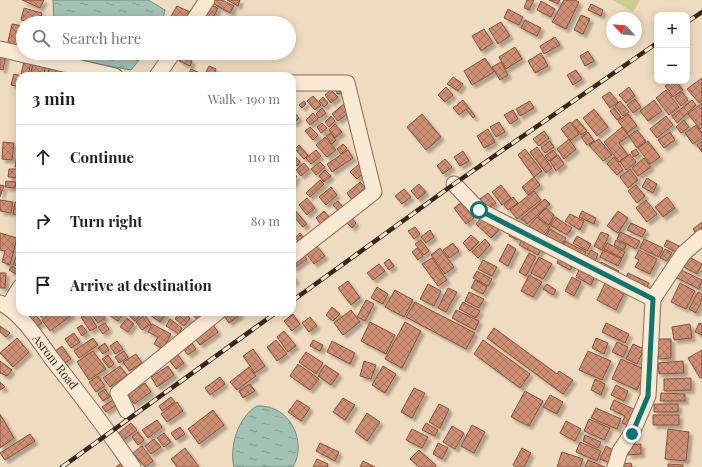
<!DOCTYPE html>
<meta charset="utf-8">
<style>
:root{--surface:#fff;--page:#f2f2f2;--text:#222;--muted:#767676;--line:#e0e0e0}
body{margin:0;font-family:"Playfair Display",serif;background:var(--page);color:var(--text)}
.controls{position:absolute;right:12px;top:12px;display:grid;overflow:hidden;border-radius:8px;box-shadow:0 2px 10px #0003}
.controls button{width:36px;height:36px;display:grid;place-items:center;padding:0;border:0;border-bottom:1px solid var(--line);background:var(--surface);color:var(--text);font:20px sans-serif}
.compass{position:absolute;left:606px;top:12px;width:36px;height:36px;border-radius:50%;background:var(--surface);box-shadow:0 2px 10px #0003;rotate:296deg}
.stop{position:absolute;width:12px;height:12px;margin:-9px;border:3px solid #0f766e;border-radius:50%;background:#fff}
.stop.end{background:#0f766e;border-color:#fff;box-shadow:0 1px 4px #0008}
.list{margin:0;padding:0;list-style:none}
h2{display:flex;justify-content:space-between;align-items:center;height:52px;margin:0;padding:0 16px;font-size:17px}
h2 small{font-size:13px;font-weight:400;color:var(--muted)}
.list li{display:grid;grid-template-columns:26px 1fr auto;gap:12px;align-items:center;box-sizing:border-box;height:64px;padding:0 16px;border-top:1px solid var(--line)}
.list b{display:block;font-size:15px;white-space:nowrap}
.list em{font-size:13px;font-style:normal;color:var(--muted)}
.icon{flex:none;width:22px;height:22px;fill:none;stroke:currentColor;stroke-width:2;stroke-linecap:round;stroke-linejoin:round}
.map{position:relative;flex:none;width:702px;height:467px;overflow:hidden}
.search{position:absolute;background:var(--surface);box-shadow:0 2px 10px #0003;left:16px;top:16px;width:280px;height:44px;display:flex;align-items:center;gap:10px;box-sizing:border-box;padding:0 14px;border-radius:22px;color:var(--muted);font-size:15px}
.panel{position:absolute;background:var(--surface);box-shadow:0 2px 10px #0003;left:16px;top:72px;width:280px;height:244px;border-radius:12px}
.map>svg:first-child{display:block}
.green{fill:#cdcd93}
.water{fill:url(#water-ripples);stroke:#6a8f81}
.building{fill:url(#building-cross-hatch);stroke:#88513c;filter:url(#shadow)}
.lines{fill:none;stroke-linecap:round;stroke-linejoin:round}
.minor-casing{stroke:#886b57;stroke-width:17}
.minor{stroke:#fae9d3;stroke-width:15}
.rail-casing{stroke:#37261c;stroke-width:4.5}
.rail{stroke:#f6e6cf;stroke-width:3;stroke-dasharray:9;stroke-linecap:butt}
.route{stroke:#0f766e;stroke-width:5}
.labels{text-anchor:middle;stroke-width:3;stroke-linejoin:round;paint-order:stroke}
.street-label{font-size:12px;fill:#37261c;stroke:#f6e6cf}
</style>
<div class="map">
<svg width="702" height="467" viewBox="0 0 702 467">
<defs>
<pattern id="water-ripples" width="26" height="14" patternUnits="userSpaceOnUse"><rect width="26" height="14" fill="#a3c1b4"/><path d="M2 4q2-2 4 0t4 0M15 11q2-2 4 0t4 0" fill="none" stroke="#869d92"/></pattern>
<pattern id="building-cross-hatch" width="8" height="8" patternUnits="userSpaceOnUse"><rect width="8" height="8" fill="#ce8f74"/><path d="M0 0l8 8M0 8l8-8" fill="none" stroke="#a8755e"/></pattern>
<filter id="shadow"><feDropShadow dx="3.5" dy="3.5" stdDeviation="1" flood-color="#0004"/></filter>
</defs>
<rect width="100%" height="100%" fill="#efdbbf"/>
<path class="green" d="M 613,0 L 640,0 L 633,12 Z"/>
<path class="water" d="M 53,0 L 148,0 L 165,10 L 162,23 L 54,23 Z
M 57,53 L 145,53 L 131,70 L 65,58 Z
M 257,406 C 289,404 308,441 293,467 L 234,467 C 229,447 238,417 257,406 Z"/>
<path class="building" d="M 22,0 L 44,0 L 40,8 Z
M 214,0 L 222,0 L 234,6 L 230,13 L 212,3 Z
M 227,0 L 240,0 L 238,6 Z
M 527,0 L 534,0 L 529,10 L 524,8 Z
M 549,0 L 560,0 L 558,4 Z
M 564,0 L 575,0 L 579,2 L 566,29 L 552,22 Z
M 541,1 L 555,9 L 551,17 L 537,10 Z
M 207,3 L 218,8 L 210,23 L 199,19 Z
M 591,4 L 603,10 L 601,16 L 588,10 Z
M 177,6 L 190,12 L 184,23 L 180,23 L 170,18 Z
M 24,8 L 42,13 L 40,23 L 21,20 Z
M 508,9 L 523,17 L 519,25 L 504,18 Z
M 581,15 L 590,19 L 583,34 L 574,30 Z
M 525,20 L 541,28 L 537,36 L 521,28 Z
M 501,22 L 510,36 L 498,44 L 489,29 Z
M 12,24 L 23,26 L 16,48 L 7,46 Z
M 484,29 L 493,43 L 481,51 L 472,36 Z
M 23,32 L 23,50 L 19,49 Z
M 555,37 L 560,45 L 544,54 L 540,46 Z
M 515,47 L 522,59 L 506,69 L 499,57 Z
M 588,51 L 594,61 L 585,66 L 580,56 Z
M 0,53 L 6,55 L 3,70 L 0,69 Z
M 541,53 L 548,66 L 535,73 L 528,61 Z
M 181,55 L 192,61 L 190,66 L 179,61 Z
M 25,58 L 32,59 L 28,75 L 21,74 Z
M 485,58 L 494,72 L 472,85 L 464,71 Z
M 34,60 L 47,63 L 43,76 L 30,76 Z
M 501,62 L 508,75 L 500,80 L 492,67 Z
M 50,66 L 61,69 L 59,76 L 47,76 Z
M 209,66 L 216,69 L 213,76 L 204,76 Z
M 191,69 L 202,74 L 201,76 L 188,75 Z
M 576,70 L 582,79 L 573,85 L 567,75 Z
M 63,73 L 71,75 L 71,76 L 62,76 Z
M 14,74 L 22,76 L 20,76 L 20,87 L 11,85 Z
M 453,77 L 463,84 L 458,91 L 447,84 Z
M 702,78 L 702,101 L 699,103 L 687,89 Z
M 671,81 L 676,81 L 683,90 L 673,97 L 665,86 Z
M 344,87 L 346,93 L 337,94 L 336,88 Z
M 446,87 L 453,95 L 445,102 L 438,95 Z
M 629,87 L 635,96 L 626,103 L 619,95 Z
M 331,90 L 338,97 L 331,103 L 325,95 Z
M 666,90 L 679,107 L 669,115 L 656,98 Z
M 610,92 L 618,102 L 610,108 L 602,97 Z
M 682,92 L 688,100 L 681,106 L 675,98 Z
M 313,96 L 321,105 L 315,110 L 307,101 Z
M 323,97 L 328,103 L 324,107 L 319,101 Z
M 635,99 L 641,107 L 633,113 L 627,105 Z
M 463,100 L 475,116 L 473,118 L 466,109 L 459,115 L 453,108 Z
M 654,100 L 662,111 L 648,121 L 640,111 Z
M 692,100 L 696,105 L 677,123 L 672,116 Z
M 304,101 L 306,104 L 302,108 L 299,105 Z
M 530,101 L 534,108 L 520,116 L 516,109 Z
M 620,101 L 629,112 L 623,116 L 615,106 Z
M 345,103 L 351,111 L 338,121 L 332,114 Z
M 702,103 L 702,127 L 700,129 L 688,114 Z
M 322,108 L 326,113 L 319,118 L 316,114 Z
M 614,108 L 621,117 L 617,120 L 610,111 Z
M 594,109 L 608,127 L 597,136 L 583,118 Z
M 513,110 L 518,119 L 510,124 L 504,115 Z
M 313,113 L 318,119 L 310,125 L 306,120 Z
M 296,114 L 299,118 L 293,124 L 292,117 Z
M 422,114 L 441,137 L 426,150 L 407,127 Z
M 628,114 L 637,126 L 627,133 L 618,121 Z
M 331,116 L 335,121 L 329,127 L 325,122 Z
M 666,116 L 673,125 L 657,138 L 650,129 Z
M 577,119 L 587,131 L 581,135 L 572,123 Z
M 684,120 L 689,127 L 681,133 L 676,127 Z
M 499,122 L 505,132 L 496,137 L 490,127 Z
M 570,122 L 579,134 L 570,141 L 561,129 Z
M 322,123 L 327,128 L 321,133 L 317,127 Z
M 335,124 L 342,132 L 335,138 L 329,130 Z
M 696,125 L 702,133 L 702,138 L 693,144 L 685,133 Z
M 310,127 L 318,135 L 313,140 L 305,131 Z
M 622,127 L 629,136 L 619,143 L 628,155 L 619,162 L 604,142 Z
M 488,129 L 495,142 L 484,148 L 477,136 Z
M 637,130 L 646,141 L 637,148 L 629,136 Z
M 544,131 L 549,138 L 539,146 L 533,139 Z
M 588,132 L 594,141 L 587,145 L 581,137 Z
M 670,132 L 675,140 L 664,148 L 658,140 Z
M 330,133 L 336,140 L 332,144 L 326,136 Z
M 325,137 L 336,150 L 327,157 L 316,145 Z
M 569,139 L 576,149 L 564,159 L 557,149 Z
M 599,139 L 612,155 L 603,161 L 589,145 Z
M 550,141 L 554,147 L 545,153 L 541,148 Z
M 648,141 L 660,157 L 650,164 L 638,148 Z
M 702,141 L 702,152 L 697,145 Z
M 3,142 L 14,143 L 12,160 L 2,159 Z
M 343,144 L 347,148 L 341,154 L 337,149 Z
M 299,145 L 308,155 L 304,159 L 295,149 Z
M 537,147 L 552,168 L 546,173 L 530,152 Z
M 525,149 L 542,171 L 534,177 L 518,155 Z
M 636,149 L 639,154 L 634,157 L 631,152 Z
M 316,150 L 321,156 L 311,164 L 306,158 Z
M 348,150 L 353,158 L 332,172 L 327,164 Z
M 553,150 L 557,155 L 549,161 L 545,156 Z
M 463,151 L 469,161 L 460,166 L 454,157 Z
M 17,153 L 20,153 L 20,167 L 15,167 Z
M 630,154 L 636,162 L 626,170 L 620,161 Z
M 558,155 L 564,164 L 556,171 L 550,161 Z
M 295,156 L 300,162 L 297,166 L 292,161 Z
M 614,157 L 623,170 L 617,175 L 607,164 Z
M 644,158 L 651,167 L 638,176 L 632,168 Z
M 445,159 L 452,167 L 443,174 L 437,166 Z
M 320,162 L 325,167 L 316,175 L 311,169 Z
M 304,163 L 309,169 L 301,176 L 296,170 Z
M 359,164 L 365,172 L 357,179 L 350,172 Z
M 9,169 L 20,169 L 20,178 L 8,177 Z
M 630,169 L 638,180 L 628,188 L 620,177 Z
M 325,170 L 331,176 L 324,182 L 319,176 Z
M 292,175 L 297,176 L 292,185 Z
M 534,177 L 540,185 L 528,195 L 522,187 Z
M 647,178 L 657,184 L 653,193 L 642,187 Z
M 320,180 L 324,184 L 310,197 L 306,193 Z
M 6,181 L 16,182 L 15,188 L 5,187 Z
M 360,182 L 367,189 L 353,201 L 347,193 Z
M 419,184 L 426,192 L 418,199 L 411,191 Z
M 0,185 L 4,186 L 0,197 Z
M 501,185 L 511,198 L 502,205 L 492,192 Z
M 636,185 L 645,196 L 637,203 L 628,191 Z
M 331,187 L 337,195 L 326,205 L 319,197 Z
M 404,189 L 411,197 L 402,204 L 395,196 Z
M 534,191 L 541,200 L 517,219 L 510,210 Z
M 488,193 L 496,203 L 488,209 L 480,199 Z
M 513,197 L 518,203 L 508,210 L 504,205 Z
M 667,197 L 675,208 L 663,217 L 655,207 Z
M 307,198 L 315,208 L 307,215 L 299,205 Z
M 545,199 L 550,204 L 527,224 L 521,219 Z
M 0,200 L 13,202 L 11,213 L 0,211 Z
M 646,200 L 657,214 L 647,222 L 636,208 Z
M 338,201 L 344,208 L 340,213 L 333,205 Z
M 15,202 L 20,203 L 20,216 L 13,214 Z
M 462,202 L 474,218 L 466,224 L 454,208 Z
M 293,208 L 307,224 L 303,227 L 292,215 Z
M 546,208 L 554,215 L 549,225 L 538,216 Z
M 324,211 L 331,219 L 322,226 L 316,218 Z
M 582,211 L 596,218 L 594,224 L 579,217 Z
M 618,211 L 628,218 L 618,233 L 607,226 Z
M 570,214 L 584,221 L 580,230 L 565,221 Z
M 349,215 L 356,223 L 352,228 L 344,220 Z
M 484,215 L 499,230 L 491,238 L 476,224 Z
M 537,217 L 550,227 L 544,236 L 529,226 Z
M 555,217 L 572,228 L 567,235 L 550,225 Z
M 702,222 L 702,236 L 699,238 L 693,229 Z
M 631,223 L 646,230 L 642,237 L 627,230 Z
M 415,227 L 420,234 L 414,239 L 408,231 Z
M 550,229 L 566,238 L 559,249 L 544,240 Z
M 430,230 L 434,237 L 426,243 L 421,237 Z
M 512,230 L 520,233 L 518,240 L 509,236 Z
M 601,232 L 609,235 L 602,250 L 594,246 Z
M 620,232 L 640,241 L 636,249 L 617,239 Z
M 0,233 L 17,238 L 10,265 L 2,262 L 5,251 L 0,250 Z
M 300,233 L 307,241 L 302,245 L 295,238 Z
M 471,235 L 479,242 L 470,251 L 463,243 Z
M 524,236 L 543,246 L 538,255 L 519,245 Z
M 577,236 L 591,244 L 587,251 L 573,243 Z
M 485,239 L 490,245 L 478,258 L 472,252 Z
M 644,239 L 663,248 L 659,257 L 640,248 Z
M 421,240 L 429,251 L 424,255 L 415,244 Z
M 616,240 L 626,245 L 624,250 L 614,245 Z
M 667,240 L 683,248 L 680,254 L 664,246 Z
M 565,241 L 586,252 L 581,261 L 560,250 Z
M 453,243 L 459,251 L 449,258 L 443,250 Z
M 607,243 L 625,252 L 622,258 L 604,249 Z
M 508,244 L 516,249 L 508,266 L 499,261 Z
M 316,245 L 325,256 L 314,264 L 306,253 Z
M 417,248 L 423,256 L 418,260 L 412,252 Z
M 440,248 L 454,267 L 445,274 L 431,255 Z
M 665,249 L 672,253 L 667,261 L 660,258 Z
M 19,250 L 20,263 L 18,267 L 13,264 Z
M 591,250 L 598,254 L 593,266 L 584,261 Z
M 603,250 L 622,259 L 618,266 L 600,257 Z
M 639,250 L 657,259 L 650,274 L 635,267 L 639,260 L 635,258 Z
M 301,252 L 307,259 L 294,268 L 292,265 L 292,259 Z
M 529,253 L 536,257 L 526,276 L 519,272 Z
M 560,256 L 574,263 L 570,270 L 557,263 Z
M 687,256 L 702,264 L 697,274 L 682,266 Z
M 539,257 L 552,264 L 543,279 L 531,273 Z
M 432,258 L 447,280 L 438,286 L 422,264 Z
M 389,259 L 394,266 L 389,270 L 384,263 Z
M 483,260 L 497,267 L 492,276 L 478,269 Z
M 601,262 L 619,271 L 616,277 L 598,268 Z
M 379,264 L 385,271 L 373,280 L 367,273 Z
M 12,266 L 18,270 L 16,274 L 9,270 Z
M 580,268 L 595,276 L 591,285 L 576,277 Z
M 679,269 L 702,280 L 699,289 L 675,277 Z
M 477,271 L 492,279 L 488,286 L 473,278 Z
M 0,273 L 6,273 L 5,288 L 0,288 Z
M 628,273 L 649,283 L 645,291 L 624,282 Z
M 292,275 L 296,280 L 292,283 Z
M 529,275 L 542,282 L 533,297 L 521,291 Z
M 572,277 L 581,282 L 574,296 L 565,291 Z
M 475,280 L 487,287 L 483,294 L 471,288 Z
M 348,281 L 360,298 L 351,305 L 338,288 Z
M 606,281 L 625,291 L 616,310 L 597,300 Z
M 680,283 L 695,291 L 686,309 L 671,302 Z
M 428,284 L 441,291 L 434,306 L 420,299 Z
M 547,284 L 556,290 L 553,295 L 543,289 Z
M 377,287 L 388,294 L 383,304 L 371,298 Z
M 448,288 L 457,292 L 446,312 L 438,308 Z
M 395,290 L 413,300 L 404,317 L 385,307 Z
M 469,292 L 484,299 L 479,308 L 465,301 Z
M 698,292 L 702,294 L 702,300 L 696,313 L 689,309 Z
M 366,300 L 374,304 L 365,321 L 357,317 Z
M 415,302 L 475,333 L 466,349 L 406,317 Z
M 463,302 L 480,311 L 476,318 L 459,309 Z
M 332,307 L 340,314 L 333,321 L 326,315 Z
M 351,310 L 360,322 L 343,335 L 334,323 Z
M 456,310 L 479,321 L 475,330 L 452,318 Z
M 37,312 L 47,312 L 48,313 L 41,317 Z
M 52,312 L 70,312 L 72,315 L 50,331 L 42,320 Z
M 90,312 L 101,312 L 105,318 L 98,323 Z
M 112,312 L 124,312 L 118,321 L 110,316 Z
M 133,312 L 143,312 L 135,321 L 130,317 Z
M 146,312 L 163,312 L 166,314 L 160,322 Z
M 180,312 L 183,312 L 190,318 L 184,326 L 175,319 Z
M 196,312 L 208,312 L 199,322 L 193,315 Z
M 228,312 L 238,312 L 240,315 L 229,323 L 224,316 Z
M 34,313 L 42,323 L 35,327 L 28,317 Z
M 88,313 L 97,327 L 90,331 L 81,317 Z
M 293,314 L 300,324 L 292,331 L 284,321 Z
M 145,315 L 151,324 L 142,330 L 136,322 Z
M 310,317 L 317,326 L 309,332 L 302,323 Z
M 127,318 L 134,324 L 128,332 L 120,327 Z
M 170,319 L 182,328 L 179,334 L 166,326 Z
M 210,321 L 218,332 L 200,345 L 192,335 Z
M 370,322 L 395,335 L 386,354 L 361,341 Z
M 405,322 L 421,331 L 402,368 L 385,359 Z
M 105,323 L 109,329 L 103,334 L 98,327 Z
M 606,323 L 629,334 L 625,343 L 602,332 Z
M 699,323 L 702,324 L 702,335 L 695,332 Z
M 152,324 L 171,334 L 163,349 L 154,344 L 158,337 L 148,332 Z
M 690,324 L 692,338 L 674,340 L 672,327 Z
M 82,325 L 87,332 L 82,336 L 77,328 Z
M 0,326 L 10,333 L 6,337 L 0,332 Z
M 494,328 L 557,374 L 559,371 L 573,380 L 563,394 L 487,338 Z
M 284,331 L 296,346 L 288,352 L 277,337 Z
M 74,333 L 80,342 L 71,348 L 65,339 Z
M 17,338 L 29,352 L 13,367 L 0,353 Z
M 93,338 L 98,345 L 79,358 L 74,351 Z
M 188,338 L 196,349 L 188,355 L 180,344 Z
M 596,338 L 608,343 L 604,354 L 592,348 Z
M 658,339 L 671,339 L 671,358 L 658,359 Z
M 276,340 L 287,354 L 277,361 L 267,347 Z
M 313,340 L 323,345 L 320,351 L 310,346 Z
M 483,340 L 530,374 L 520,388 L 474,354 Z
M 117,341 L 123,349 L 115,354 L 110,346 Z
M 332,341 L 355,353 L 350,364 L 327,352 Z
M 617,342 L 628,347 L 623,357 L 612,352 Z
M 105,343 L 109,350 L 103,354 L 98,348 Z
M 633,344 L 644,349 L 637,364 L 626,359 Z
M 62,346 L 71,359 L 62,365 L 54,352 Z
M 253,349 L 265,366 L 255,373 L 243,356 Z
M 174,350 L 184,363 L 176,369 L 166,356 Z
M 702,350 L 702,377 L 700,378 L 688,358 Z
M 93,351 L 106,369 L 89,380 L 77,362 Z
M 124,351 L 128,357 L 119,363 L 115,357 Z
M 588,351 L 611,361 L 602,380 L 579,370 Z
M 306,352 L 323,363 L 316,374 L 299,362 Z
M 136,354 L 142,363 L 129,371 L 123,362 Z
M 108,355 L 114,364 L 109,368 L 102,359 Z
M 621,359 L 646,370 L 637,390 L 612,379 Z
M 0,361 L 12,370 L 7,376 L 0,373 Z
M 364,361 L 376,365 L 371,379 L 360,376 Z
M 683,361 L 684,373 L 659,374 L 658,363 Z
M 298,364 L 319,379 L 310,390 L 290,376 Z
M 325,365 L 339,374 L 331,385 L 318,376 Z
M 120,366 L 127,375 L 110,387 L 103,378 Z
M 168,366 L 174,375 L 157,387 L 151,377 Z
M 383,366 L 396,374 L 385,393 L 372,385 Z
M 249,367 L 256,376 L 237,390 L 230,382 Z
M 98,376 L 105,386 L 96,392 L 89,382 Z
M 220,377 L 225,384 L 210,395 L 205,388 Z
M 691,378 L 691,390 L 664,391 L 664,379 Z
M 595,379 L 605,384 L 601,395 L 591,390 Z
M 0,382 L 5,387 L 0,390 Z
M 145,383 L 151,392 L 134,404 L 128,394 Z
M 250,384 L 255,391 L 243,398 L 239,391 Z
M 616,385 L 628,391 L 624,401 L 611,395 Z
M 414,388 L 425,393 L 412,418 L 401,412 Z
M 105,389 L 110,397 L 103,401 L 98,394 Z
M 525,391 L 543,401 L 529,426 L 511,417 Z
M 661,393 L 685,394 L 685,401 L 660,401 Z
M 550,395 L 563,402 L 557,414 L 543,407 Z
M 171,397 L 175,402 L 162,411 L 159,406 Z
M 116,398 L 119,403 L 106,412 L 102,407 Z
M 343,398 L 355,405 L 345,420 L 333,412 Z
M 297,400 L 310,408 L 301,421 L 288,412 Z
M 614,400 L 638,411 L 631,427 L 622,423 L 625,416 L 610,409 Z
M 177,402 L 183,411 L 167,422 L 161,414 Z
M 439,404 L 449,409 L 440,428 L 429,422 Z
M 654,404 L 678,404 L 678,412 L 654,412 Z
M 596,408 L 621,419 L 617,429 L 591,418 Z
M 213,410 L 224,425 L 199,444 L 188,429 Z
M 367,413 L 380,422 L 367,441 L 355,432 Z
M 0,414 L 14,438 L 0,448 Z
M 653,415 L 679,415 L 679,425 L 653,425 Z
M 589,419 L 610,428 L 604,440 L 584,431 Z
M 157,420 L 162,427 L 148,438 L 142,430 Z
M 566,421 L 581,429 L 575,441 L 560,433 Z
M 131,423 L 137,430 L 122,441 L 117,434 Z
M 426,423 L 438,430 L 435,436 L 422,430 Z
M 472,425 L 485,432 L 474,453 L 461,446 Z
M 452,426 L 464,433 L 455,449 L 443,442 Z
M 180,427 L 185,434 L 176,440 L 171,433 Z
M 412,429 L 428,437 L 422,448 L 406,440 Z
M 668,429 L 689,432 L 686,461 L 665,459 Z
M 138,432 L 144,440 L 138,445 L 132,437 Z
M 164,433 L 171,442 L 164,447 L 157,438 Z
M 30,434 L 35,441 L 5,460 L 0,453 Z
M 585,435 L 601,442 L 598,448 L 583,441 Z
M 154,439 L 161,447 L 151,454 L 145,446 Z
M 580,442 L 601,451 L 597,461 L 576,452 Z
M 320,443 L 339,452 L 335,461 L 316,451 Z
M 438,443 L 448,448 L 442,459 L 433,454 Z
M 641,444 L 641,454 L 628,455 L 628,445 Z
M 142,446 L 153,461 L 145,467 L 133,453 Z
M 606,446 L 615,451 L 610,463 L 600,459 Z
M 185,448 L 199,467 L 177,467 L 171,459 Z
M 522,448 L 531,453 L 524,467 L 516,467 L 513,465 Z
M 419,450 L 436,465 L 434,467 L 419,467 L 410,459 Z
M 562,452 L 583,459 L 580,467 L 557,467 Z
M 317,459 L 328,464 L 327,467 L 313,467 Z
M 588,460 L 605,467 L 585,467 Z
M 363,461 L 375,467 L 360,467 Z
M 121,463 L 124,467 L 116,467 Z
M 631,463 L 632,467 L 619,467 L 619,464 Z
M 668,464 L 683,465 L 683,467 L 668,467 Z"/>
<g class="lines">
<defs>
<path id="minor" d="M 192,23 L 207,0
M 0,49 L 115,76
M 157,76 L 173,53
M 292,83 L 347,83 L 374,192 L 292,256
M 454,184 L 479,210 L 653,299
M 0,303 C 20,311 39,341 52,359 C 80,394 107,430 133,467
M 8,307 L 20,287
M 127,411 L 118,393 L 218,312
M 615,467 L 620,451 L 632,433 L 648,396 L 653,299 L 683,254 L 702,237"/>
</defs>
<use href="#minor" class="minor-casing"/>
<use href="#minor" class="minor"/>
<defs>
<path id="rail" d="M 687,22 L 702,12
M 292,301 L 454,184 L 657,43
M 62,467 L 277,312"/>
</defs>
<use href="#rail" class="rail-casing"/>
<use href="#rail" class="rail"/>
</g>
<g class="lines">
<path class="route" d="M 479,210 L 653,299 L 648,396 L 632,434"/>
</g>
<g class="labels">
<g class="street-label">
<text transform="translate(55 362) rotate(52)" y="4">Asrom Road</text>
</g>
</g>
</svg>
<div class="controls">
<button>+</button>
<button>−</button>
</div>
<svg class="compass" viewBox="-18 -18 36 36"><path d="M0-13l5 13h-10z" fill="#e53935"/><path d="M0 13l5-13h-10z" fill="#767676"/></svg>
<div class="stop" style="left:479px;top:210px"></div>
<div class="stop end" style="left:632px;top:434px"></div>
<div class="search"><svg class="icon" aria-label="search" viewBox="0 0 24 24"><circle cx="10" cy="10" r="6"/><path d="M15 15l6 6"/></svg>Search here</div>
<section class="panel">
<h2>3 min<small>Walk · 190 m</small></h2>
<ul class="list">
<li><svg class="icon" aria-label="ahead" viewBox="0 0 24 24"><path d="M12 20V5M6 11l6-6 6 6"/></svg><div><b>Continue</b></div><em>110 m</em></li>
<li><svg class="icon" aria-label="right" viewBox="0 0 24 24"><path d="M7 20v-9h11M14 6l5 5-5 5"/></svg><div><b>Turn right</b></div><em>80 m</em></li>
<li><svg class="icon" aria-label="arrive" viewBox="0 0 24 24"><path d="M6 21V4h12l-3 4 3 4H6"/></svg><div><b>Arrive at destination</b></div></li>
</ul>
</section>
</div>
